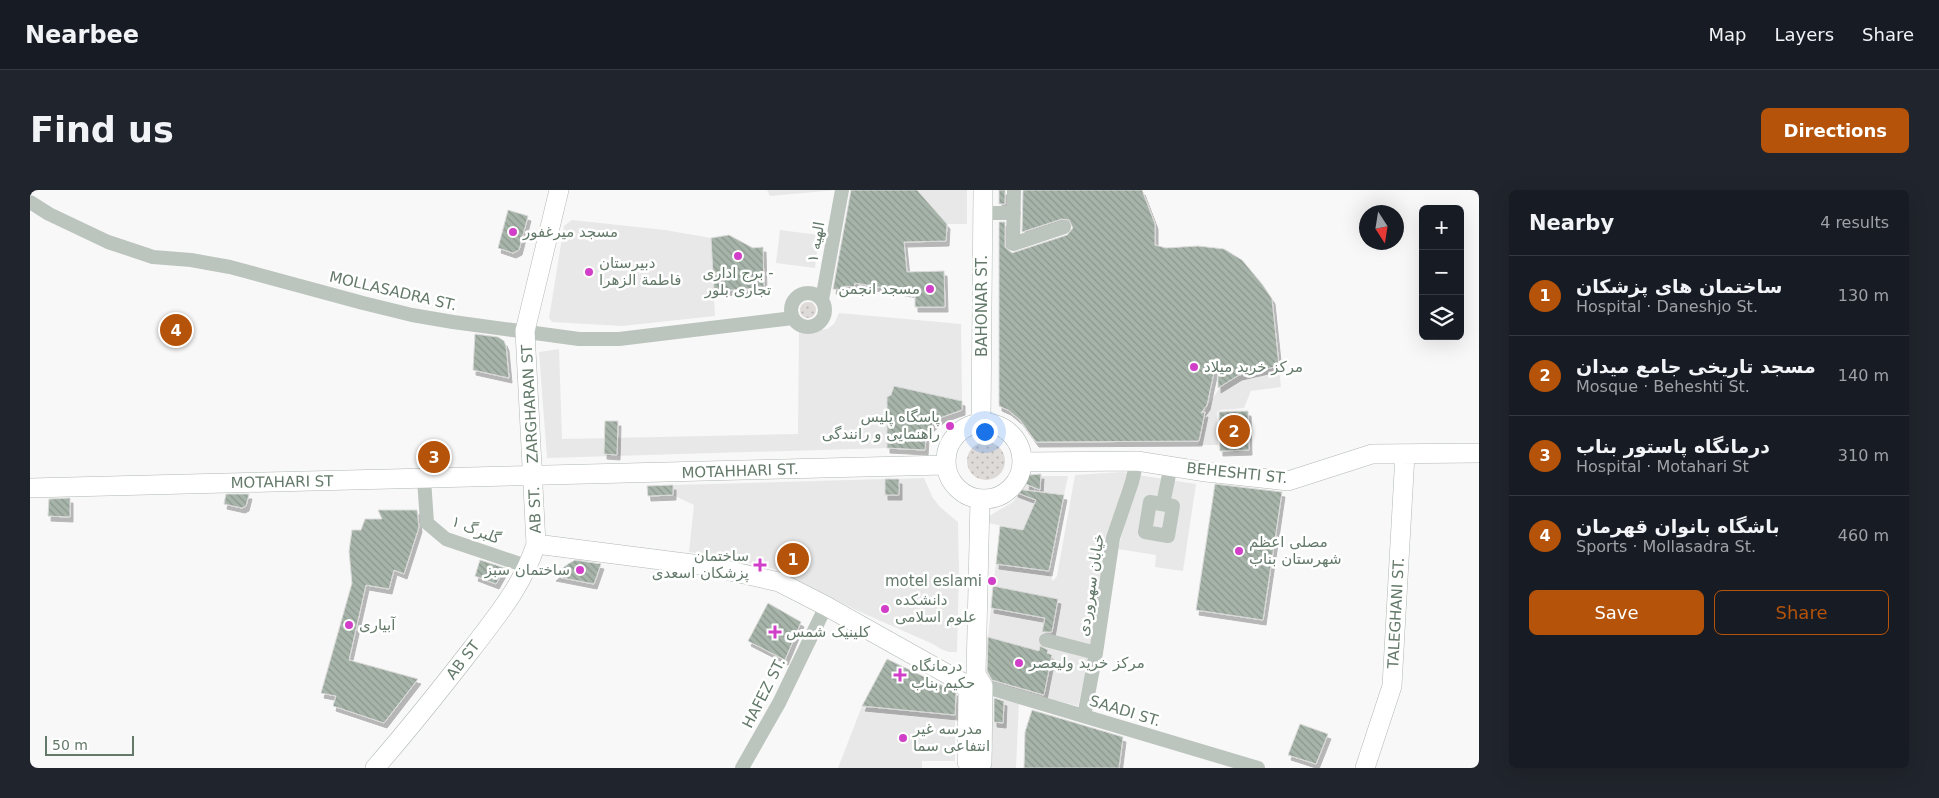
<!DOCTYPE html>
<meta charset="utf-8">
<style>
:root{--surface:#171b24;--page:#20242c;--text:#f1f3f6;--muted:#9ea1a6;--line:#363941;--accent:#b45309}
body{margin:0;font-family:"DejaVu Sans","Noto Naskh Arabic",sans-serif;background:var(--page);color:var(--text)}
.controls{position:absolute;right:15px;top:15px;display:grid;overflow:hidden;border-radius:8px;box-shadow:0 5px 20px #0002}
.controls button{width:45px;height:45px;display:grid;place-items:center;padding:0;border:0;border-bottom:1px solid var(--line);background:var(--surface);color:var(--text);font:25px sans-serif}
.compass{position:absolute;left:1329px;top:15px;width:45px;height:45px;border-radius:50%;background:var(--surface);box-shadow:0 5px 20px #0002;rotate:168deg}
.scale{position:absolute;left:15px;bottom:12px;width:89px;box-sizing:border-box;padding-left:5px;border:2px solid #637969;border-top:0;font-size:14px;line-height:18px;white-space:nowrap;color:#637969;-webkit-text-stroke:4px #fff;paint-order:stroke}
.you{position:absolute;left:954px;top:241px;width:18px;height:18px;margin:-12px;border:4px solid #fff;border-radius:50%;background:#1a73e8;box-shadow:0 0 0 8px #1a73e833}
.badge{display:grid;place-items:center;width:32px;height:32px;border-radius:50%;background:var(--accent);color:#fff;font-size:16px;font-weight:700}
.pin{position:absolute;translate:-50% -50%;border:2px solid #fff;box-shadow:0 1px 5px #0006}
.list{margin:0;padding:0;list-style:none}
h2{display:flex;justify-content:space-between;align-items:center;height:65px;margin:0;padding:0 20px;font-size:21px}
h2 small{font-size:16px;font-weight:400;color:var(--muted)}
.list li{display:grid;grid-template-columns:32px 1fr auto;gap:15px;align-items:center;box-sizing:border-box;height:80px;padding:0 20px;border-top:1px solid var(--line)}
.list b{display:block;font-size:19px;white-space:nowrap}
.list p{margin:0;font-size:16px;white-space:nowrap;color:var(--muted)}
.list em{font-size:16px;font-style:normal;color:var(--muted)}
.actions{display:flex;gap:10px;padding:15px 20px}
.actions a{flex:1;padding:11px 0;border:1px solid var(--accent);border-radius:8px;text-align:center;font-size:18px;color:var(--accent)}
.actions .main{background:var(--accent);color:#fff}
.icon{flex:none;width:28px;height:28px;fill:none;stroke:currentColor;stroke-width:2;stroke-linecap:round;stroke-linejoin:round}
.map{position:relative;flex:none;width:1449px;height:578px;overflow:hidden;border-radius:8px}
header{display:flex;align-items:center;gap:30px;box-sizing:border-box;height:70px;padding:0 25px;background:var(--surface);border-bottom:1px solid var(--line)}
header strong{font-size:24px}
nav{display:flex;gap:28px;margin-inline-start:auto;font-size:18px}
.intro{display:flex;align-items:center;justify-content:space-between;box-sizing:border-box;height:120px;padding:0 30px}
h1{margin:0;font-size:35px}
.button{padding:12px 22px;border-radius:8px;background:var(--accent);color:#fff;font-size:18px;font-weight:700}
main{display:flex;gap:30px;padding:0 30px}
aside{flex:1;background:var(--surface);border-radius:8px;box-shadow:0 5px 20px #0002}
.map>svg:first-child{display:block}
.built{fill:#e7e8e7}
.grass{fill:url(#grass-dots)}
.building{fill:url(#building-back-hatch);stroke:#dbdada;filter:url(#shadow)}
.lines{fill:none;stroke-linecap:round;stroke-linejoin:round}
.secondary-casing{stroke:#afb9b2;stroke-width:20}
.street{stroke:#bcc4be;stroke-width:14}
.secondary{stroke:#fff;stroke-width:19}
.poi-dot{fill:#d13fc9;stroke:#fff;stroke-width:2}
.labels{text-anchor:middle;stroke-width:5;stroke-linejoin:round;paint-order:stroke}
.poi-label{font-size:15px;fill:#637969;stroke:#fff;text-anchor:start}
.street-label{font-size:15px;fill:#637969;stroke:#fff}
</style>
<header>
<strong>Nearbee</strong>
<nav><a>Map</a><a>Layers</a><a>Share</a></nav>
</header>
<div class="intro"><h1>Find us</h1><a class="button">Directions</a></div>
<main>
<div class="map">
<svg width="1449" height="578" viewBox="0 0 1449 578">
<defs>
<pattern id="grass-dots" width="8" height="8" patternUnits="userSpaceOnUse" patternTransform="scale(1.25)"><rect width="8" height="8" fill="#dedad7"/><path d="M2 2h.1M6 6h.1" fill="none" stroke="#b8b6b2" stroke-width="1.8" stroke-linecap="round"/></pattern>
<pattern id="building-back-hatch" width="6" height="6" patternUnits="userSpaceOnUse" patternTransform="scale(1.25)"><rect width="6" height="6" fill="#a7b4aa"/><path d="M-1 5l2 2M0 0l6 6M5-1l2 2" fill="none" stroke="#8c978e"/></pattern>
<filter id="shadow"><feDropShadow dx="3" dy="5" stdDeviation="0" flood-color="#0004"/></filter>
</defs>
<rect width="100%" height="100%" fill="#f9f8f8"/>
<path class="built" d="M 737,0 L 806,0 L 740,6 Z
M 887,0 L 937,0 L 937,34 L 917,34 Z
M 542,30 L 635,40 L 681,48 L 685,126 L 592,136 L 522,132 L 519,128 L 534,36 Z
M 750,40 L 789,45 L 785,78 L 746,73 Z
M 809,123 L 931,134 L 932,211 L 864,196 L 861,205 L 857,207 L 857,258 L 517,268 L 509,162 L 529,159 L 532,249 L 768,244 L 769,142 L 797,139 L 804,134 Z
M 1249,176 L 1251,197 L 1221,201 L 1214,218 L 1190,220 L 1187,222 L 1188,255 L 1168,255 L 1177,217 L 1191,196 L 1209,185 Z
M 1091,282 L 1101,283 L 1092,298 L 1084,325 L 1061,458 L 1020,448 L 1028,409 L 963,396 L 966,374 L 1019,381 L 1023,391 L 1027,386 L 1045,285 Z
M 1108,285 L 1166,294 L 1153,381 L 1125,377 L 1126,365 L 1088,359 Z
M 1011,286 L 1038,286 L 1034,305 L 1010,302 Z
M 894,288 L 903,308 L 910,317 L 928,332 L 929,380 L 927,462 L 919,462 L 911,459 L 903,454 L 828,421 L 744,379 L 692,367 L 659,362 L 664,315 L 643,305 L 643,295 L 855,289 L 855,304 L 868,305 L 869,289 Z
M 996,294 L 1004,298 L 1002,308 L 1006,310 L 993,340 L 958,333 L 959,326 L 983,312 Z
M 961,418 L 1015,428 L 1011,452 L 1060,465 L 1048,516 L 1013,507 L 1022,465 L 958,447 Z
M 975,506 L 989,511 L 986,578 L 959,578 L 960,532 L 973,532 Z
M 832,516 L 925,525 L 925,571 L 892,571 L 892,578 L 808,578 Z"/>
<path class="grass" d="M770 120a8 8 0 1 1 16 0a8 8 0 1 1-16 0Z
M937 271a19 19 0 1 1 38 0a19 19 0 1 1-38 0Z"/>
<path class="building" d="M 821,0 L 887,0 L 917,34 L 916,51 L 874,52 L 877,82 L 914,81 L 915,117 L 885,117 L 885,103 L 825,93 L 824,97 L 815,96 L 815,100 L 803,99 Z
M 969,0 L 975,0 L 975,14 L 969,14 Z
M 993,0 L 1112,0 L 1125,34 L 1125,55 L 1136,58 L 1168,56 L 1194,59 L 1212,70 L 1232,94 L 1242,109 L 1249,176 L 1209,185 L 1188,198 L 1188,177 L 1185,177 L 1177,215 L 1171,223 L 1175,222 L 1169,251 L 1006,252 L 990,230 L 978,220 L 969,216 L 969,32 L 975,32 L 975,57 L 982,63 L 1037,45 L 1043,38 L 1039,30 L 1032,29 L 992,42 Z
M 478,20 L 498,26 L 489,60 L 483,63 L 468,58 Z
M 699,45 L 723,58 L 733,57 L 734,98 L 684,101 L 681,48 Z
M 445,144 L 468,147 L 474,151 L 476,156 L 479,188 L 443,180 Z
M 864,196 L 932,211 L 932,220 L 912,227 L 900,237 L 896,246 L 895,260 L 857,258 L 857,207 L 861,205 Z
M 1218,221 L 1219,260 L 1190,261 L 1189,222 Z
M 575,231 L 588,231 L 587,265 L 574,264 Z
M 1011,284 L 1010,300 L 996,294 L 999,285 Z
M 855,289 L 869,289 L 869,305 L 855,305 Z
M 1185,294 L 1252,302 L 1233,430 L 1166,420 Z
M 643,295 L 643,305 L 618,306 L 617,296 Z
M 986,299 L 1034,305 L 1019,381 L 966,374 L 970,336 L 993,340 L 1006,310 L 985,302 Z
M 196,304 L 219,304 L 216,316 L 212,318 L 194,314 Z
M 40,308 L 40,327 L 18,326 L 19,309 Z
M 348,320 L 387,320 L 389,337 L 374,384 L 364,380 L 359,399 L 336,395 L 319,470 L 388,489 L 354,533 L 303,516 L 306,506 L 291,503 L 322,393 L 319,361 L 322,340 L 331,340 L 335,329 L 352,329 Z
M 450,370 L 475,378 L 466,394 L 445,386 Z
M 545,370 L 571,374 L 564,394 L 523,386 L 538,374 Z
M 963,396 L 1028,409 L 1022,442 L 1012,442 L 1015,428 L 961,418 Z
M 738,413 L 771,432 L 755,470 L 718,451 Z
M 958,447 L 1009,461 L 1010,456 L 1018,460 L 1017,463 L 1022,465 L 1014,505 L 962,490 L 957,481 Z
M 857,469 L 926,502 L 925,525 L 832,516 Z
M 964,508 L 974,511 L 973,533 L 964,532 Z
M 1002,520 L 1093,547 L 1089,578 L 994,578 L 995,542 Z
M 1270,534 L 1298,544 L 1286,574 L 1258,565 Z"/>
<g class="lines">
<defs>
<path id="secondary" d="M916 271a38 38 0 1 1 76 0a38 38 0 1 1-76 0Z
M 951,233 L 953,0
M 993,272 L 1107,271 L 1176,282 L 1258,291 L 1342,264 L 1449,263
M 0,298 L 916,275
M 506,354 L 678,376 L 749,392 L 796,416 L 935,494 L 938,503 L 937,572 L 941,578
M 345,578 C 378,540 410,500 441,460 C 467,426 493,395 506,354 L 495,141 L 529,0
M 948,578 L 952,573 L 953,496 L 946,484 L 950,309
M 1335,578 L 1362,496 L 1375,264"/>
</defs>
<use href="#secondary" class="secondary-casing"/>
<path class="street" d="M 984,0 L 983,54 L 1034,37
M 0,12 L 19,24 L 78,52 L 123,67 L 161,70 L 200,77 L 333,113 L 382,125 L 423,132 L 549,149 L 589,149 L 763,128
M 953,23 L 984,23
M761 120a17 17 0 1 1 34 0a17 17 0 1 1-34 0Z
M 792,110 L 812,0
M 394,289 L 397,333 L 416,349 L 499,377
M 1120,312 L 1143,316 L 1138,346 L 1115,342 Z
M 1133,314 L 1141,275
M 1016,450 L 1066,463
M 953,496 L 1228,578
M 1054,526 L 1066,463 L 1083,348 L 1102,292 L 1107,271
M 712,578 L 749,513 L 796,416"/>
<use href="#secondary" class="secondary"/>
</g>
<g class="poi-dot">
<circle cx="483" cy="42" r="5"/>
<circle cx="708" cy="66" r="5"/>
<circle cx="559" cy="82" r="5"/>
<circle cx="900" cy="99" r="5"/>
<circle cx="1164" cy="177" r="5"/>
<circle cx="920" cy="236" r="5"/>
<circle cx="1209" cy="361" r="5"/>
<path d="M727.5 367.5h5v5h5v5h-5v5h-5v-5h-5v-5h5z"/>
<circle cx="550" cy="380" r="5"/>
<circle cx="962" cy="391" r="5"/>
<circle cx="855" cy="419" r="5"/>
<circle cx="319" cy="435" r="5"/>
<path d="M742.5 434.5h5v5h5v5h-5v5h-5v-5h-5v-5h5z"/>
<circle cx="989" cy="473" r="5"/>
<path d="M867.5 477.5h5v5h5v5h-5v5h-5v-5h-5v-5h5z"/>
<circle cx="873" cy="548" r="5"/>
</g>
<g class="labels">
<g class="poi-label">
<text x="493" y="47">مسجد میرغفور</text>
<text x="569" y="78">دبیرستان<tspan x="569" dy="17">فاطمة الزهرا</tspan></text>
<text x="708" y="88" text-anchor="middle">برج اداری -<tspan x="708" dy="17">تجاری بلور</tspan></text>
<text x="890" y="104" text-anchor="end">مسجد انجمن</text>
<text x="1174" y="182">مرکز خرید میلاد</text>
<text x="910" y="232" text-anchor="end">پاسگاه پلیس<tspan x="910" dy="17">راهنمایی و رانندگی</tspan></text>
<text x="1219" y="357">مصلی اعظم<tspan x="1219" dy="17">شهرستان بناب</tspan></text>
<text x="719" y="371" text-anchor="end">ساختمان<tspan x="719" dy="17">پزشکان اسعدی</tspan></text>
<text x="540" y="385" text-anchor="end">ساختمان سبز</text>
<text x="952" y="396" text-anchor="end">motel eslami</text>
<text x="865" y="415">دانشکده<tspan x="865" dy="17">علوم اسلامی</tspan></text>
<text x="329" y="440">آبیاری</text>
<text x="756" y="447">کلینیک شمس</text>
<text x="999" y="478">مرکز خرید ولیعصر</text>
<text x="881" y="481">درمانگاه<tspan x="881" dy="17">حکیم بناب</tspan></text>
<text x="883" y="544">مدرسه غیر<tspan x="883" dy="17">انتفاعی سما</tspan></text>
</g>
<g class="street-label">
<text transform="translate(786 52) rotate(-80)" y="5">الهیه ۱</text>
<text transform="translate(363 101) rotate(13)" y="5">MOLLASADRA ST.</text>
<text transform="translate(952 116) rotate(-90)" y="5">BAHONAR ST.</text>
<text transform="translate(500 214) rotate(-93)" y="5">ZARGHARAN ST</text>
<text transform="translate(710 281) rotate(-2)" y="5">MOTAHHARI ST.</text>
<text transform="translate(1207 283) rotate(6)" y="5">BEHESHTI ST.</text>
<text transform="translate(252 292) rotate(-1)" y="5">MOTAHARI ST</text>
<text transform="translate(505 320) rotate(-92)" y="5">AB ST.</text>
<text transform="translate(446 340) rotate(22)" y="5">گلبرگ ۱</text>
<text transform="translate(1061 395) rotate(-81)" y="5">خیابان سهروردی</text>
<text transform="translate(1366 423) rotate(-87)" y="5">TALEGHANI ST.</text>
<text transform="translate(433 470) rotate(-52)" y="5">AB ST</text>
<text transform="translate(734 503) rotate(-63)" y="5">HAFEZ ST.</text>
<text transform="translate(1095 521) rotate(17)" y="5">SAADI ST.</text>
</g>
</g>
</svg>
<div class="controls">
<button>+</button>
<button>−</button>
<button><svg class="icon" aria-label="layers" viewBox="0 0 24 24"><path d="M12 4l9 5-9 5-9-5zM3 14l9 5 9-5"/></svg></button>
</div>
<svg class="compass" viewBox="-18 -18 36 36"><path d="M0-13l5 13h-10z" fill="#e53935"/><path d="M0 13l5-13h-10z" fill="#9ea1a6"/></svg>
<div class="scale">50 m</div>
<div class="you"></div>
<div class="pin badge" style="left:763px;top:369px">1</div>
<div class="pin badge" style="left:1204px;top:241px">2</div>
<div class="pin badge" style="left:404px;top:267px">3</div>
<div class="pin badge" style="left:146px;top:140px">4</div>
</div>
<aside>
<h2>Nearby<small>4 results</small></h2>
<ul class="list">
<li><span class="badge">1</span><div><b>ساختمان های پزشکان</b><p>Hospital · Daneshjo St.</p></div><em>130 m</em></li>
<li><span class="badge">2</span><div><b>مسجد تاریخی جامع میدان</b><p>Mosque · Beheshti St.</p></div><em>140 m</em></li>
<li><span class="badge">3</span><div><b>درمانگاه پاستور بناب</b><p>Hospital · Motahari St</p></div><em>310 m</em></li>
<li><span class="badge">4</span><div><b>باشگاه بانوان قهرمان</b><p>Sports · Mollasadra St.</p></div><em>460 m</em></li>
</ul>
<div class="actions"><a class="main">Save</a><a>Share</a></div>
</aside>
</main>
